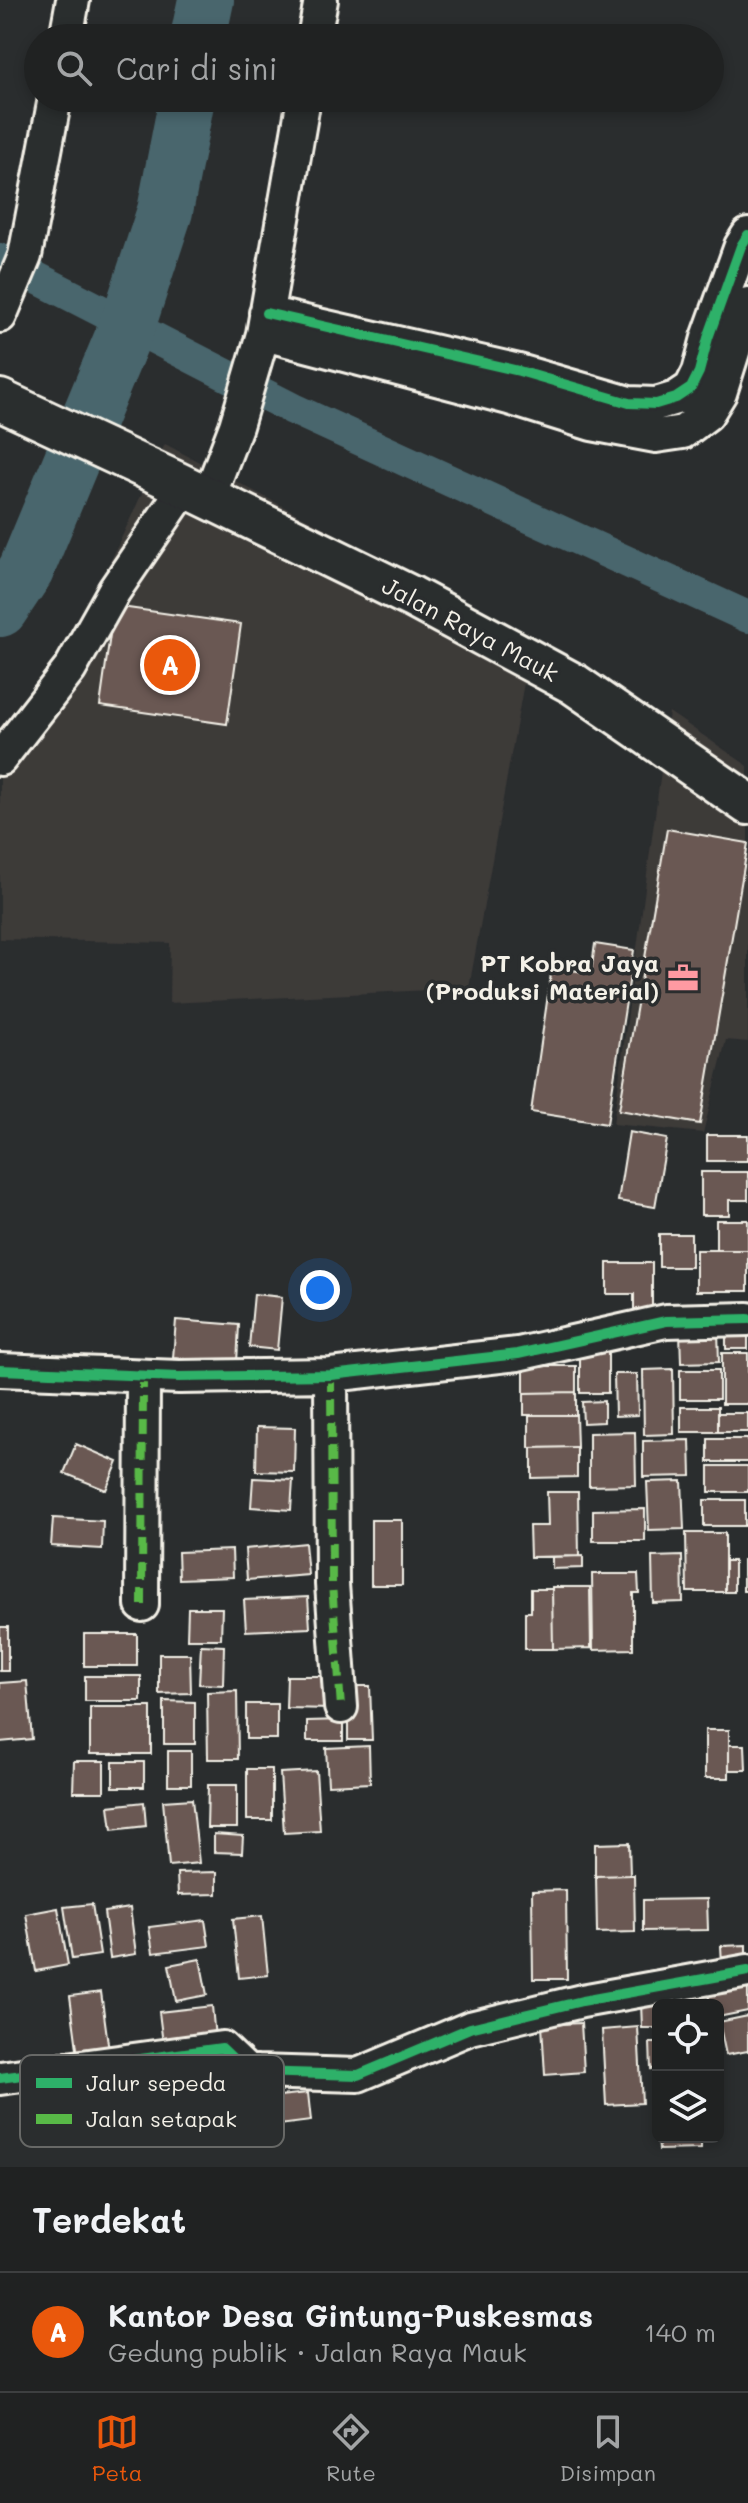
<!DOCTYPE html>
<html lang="id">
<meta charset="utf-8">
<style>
:root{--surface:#202222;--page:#2d2f2f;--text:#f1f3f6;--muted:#a2a4a5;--line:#3d3f40;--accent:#ea580c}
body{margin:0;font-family:Mali,sans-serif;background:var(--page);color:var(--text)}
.controls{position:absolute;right:24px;bottom:24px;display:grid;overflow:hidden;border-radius:12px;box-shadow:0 4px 12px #0003}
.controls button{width:72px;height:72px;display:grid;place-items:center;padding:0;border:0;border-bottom:2px solid var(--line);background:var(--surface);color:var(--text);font:40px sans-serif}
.you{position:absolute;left:320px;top:1290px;width:28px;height:28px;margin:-20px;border:6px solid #fff;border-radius:50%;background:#1a73e8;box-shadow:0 0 0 12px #1a73e833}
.badge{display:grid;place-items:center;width:52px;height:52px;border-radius:50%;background:var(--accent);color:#fff;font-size:26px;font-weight:700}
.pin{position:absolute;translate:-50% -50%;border:4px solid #fff;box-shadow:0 2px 8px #0006}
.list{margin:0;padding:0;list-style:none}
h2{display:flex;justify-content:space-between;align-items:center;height:104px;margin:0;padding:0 32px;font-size:34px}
h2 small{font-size:26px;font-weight:400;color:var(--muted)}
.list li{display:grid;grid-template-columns:52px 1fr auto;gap:24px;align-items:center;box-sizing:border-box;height:120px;padding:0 32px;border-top:2px solid var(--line)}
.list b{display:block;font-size:30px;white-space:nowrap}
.list p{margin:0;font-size:26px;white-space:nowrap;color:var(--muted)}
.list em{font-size:26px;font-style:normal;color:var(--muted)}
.icon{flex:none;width:44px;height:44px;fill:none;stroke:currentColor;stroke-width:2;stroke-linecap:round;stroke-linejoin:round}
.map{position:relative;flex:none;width:748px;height:2167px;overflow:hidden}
.search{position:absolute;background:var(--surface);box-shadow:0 4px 12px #0003;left:24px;right:24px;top:24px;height:88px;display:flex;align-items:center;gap:20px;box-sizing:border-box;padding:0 28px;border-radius:44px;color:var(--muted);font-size:30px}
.sheet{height:224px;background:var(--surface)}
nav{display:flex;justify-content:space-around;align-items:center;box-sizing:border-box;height:112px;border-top:2px solid var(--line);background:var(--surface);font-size:22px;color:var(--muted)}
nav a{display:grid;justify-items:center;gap:4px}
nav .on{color:var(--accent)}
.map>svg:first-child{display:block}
.built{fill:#3d3a39}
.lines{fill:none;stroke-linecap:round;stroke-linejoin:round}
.canal{stroke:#4a666d;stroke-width:32}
.river{stroke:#4a666d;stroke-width:56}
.building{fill:#6a5953;stroke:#f4f1e8;stroke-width:2}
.minor-casing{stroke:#f4f1e8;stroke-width:38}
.major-casing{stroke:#f4f1e8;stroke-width:46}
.minor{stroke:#2a2d2e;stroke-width:32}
.major{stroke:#2a2d2e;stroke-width:40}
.quiet{stroke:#58b947;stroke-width:8;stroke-dasharray:16 8;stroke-linecap:butt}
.cycleway-casing{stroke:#2a2d2e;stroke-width:15}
.cycleway{stroke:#2db169;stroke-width:10}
.labels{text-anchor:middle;stroke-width:7;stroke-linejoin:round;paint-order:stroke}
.street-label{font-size:24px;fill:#f4f1e8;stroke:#2a2d2e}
.poi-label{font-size:24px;font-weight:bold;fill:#f4f1e8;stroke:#2a2d2e;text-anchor:end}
.key{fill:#2a2d2e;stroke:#676866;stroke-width:2}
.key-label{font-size:22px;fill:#f4f1e8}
</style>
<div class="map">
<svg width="748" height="2167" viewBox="0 0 748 2167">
<rect width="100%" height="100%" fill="#2a2d2e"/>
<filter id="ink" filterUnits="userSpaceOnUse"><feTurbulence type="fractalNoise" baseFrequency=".0125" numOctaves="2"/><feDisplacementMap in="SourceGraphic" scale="16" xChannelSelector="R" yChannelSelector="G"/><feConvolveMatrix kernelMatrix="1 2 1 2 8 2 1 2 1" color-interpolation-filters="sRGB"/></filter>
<g filter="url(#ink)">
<path class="built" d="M 165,444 L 532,638 L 469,988 L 169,1003 L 170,943 L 0,939 L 0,751 L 59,672 Z
M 669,712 L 748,766 L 748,1042 L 726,1040 L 703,1133 L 613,1124 Z"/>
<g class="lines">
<path class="canal" d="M 0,259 L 293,409 L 748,617"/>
<path class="river" d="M 198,38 L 206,0
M 0,609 L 26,570 L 128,324 L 165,211 L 187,98"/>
</g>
<path class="building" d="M 114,606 L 241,624 L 227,724 L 100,706 Z
M 667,829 L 748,843 L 700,1124 L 619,1110 Z
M 595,944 L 634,950 L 607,1124 L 531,1112 L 552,967 L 591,973 Z
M 629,1132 L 667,1139 L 655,1207 L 618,1201 Z
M 707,1135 L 748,1135 L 748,1161 L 707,1161 Z
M 701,1172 L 748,1172 L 748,1200 L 729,1200 L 729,1215 L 701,1215 Z
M 716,1220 L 748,1220 L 748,1250 L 716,1250 Z
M 659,1234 L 691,1234 L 691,1267 L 659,1267 Z
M 696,1250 L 748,1250 L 748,1291 L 696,1291 Z
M 607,1263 L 652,1263 L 652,1313 L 634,1313 L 634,1294 L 607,1294 Z
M 254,1294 L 282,1297 L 277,1350 L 249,1347 Z
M 176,1320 L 239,1325 L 237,1363 L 173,1358 Z
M 718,1331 L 719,1362 L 681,1363 L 680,1332 Z
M 726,1333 L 748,1333 L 748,1349 L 726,1349 Z
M 580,1348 L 608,1348 L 608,1393 L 580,1393 Z
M 722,1353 L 748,1353 L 748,1404 L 722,1404 Z
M 524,1366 L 576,1366 L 576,1392 L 524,1393 Z
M 673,1369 L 674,1434 L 644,1435 L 643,1370 Z
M 680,1370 L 719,1370 L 719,1399 L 680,1399 Z
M 614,1374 L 637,1374 L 638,1415 L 615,1416 Z
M 576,1392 L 576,1415 L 524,1415 L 524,1393 Z
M 604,1401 L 604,1422 L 583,1423 L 582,1402 Z
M 681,1407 L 718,1407 L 718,1432 L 681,1432 Z
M 718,1413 L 748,1413 L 748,1432 L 718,1432 Z
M 529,1415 L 576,1415 L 577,1447 L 529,1448 Z
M 257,1427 L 295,1428 L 294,1472 L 256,1471 Z
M 635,1432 L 636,1485 L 589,1486 L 589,1433 Z
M 708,1439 L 748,1439 L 748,1462 L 708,1462 Z
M 690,1440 L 691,1476 L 643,1477 L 643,1441 Z
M 76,1444 L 118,1462 L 106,1490 L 64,1473 Z
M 577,1447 L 577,1477 L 532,1478 L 532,1448 Z
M 709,1466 L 748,1466 L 748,1492 L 709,1492 Z
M 253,1478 L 293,1480 L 291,1510 L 251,1507 Z
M 682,1481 L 684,1529 L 649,1530 L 647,1482 Z
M 547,1492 L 578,1492 L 579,1556 L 530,1557 L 529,1526 L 548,1526 Z
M 704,1500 L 745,1500 L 745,1526 L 704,1526 Z
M 645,1509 L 645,1541 L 593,1541 L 593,1510 Z
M 53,1518 L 103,1521 L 102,1549 L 51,1546 Z
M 371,1520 L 402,1520 L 402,1585 L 371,1585 Z
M 686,1533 L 725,1533 L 725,1592 L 687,1592 Z
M 305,1543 L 308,1575 L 247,1580 L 245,1549 Z
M 232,1550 L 233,1577 L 179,1579 L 178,1552 Z
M 583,1556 L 583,1568 L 552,1569 L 552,1557 Z
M 682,1556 L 683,1602 L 653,1603 L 652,1557 Z
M 743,1560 L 748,1560 L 748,1591 L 743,1591 Z
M 725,1561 L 734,1561 L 734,1592 L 725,1592 Z
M 592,1574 L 638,1574 L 639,1593 L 633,1593 L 633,1649 L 593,1650 Z
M 552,1587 L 590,1587 L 591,1648 L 553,1649 Z
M 531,1589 L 552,1589 L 553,1649 L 525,1649 L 525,1612 L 531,1612 Z
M 308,1597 L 310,1628 L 246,1631 L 244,1600 Z
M 188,1608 L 222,1608 L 221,1639 L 187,1639 Z
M 0,1627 L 8,1627 L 8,1671 L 0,1671 Z
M 84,1634 L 137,1634 L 137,1666 L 84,1666 Z
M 201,1645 L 224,1646 L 223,1685 L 199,1684 Z
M 159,1654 L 190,1654 L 191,1693 L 159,1694 Z
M 85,1676 L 141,1676 L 141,1701 L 85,1701 Z
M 287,1676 L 332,1676 L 332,1709 L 286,1708 Z
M 27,1681 L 32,1739 L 0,1742 L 0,1683 Z
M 348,1686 L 370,1686 L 372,1740 L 348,1740 Z
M 237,1691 L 238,1759 L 208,1759 L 207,1692 Z
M 164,1701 L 195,1702 L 195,1744 L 164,1744 Z
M 246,1704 L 277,1704 L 277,1739 L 246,1739 Z
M 90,1707 L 151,1707 L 151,1754 L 90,1754 Z
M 343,1720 L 343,1741 L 307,1741 L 307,1721 Z
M 705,1730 L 729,1730 L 729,1778 L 705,1778 Z
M 729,1745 L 745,1745 L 746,1770 L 729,1770 Z
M 369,1746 L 370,1783 L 328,1785 L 326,1748 Z
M 168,1751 L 191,1751 L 191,1785 L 168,1785 Z
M 74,1761 L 104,1761 L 104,1792 L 73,1792 Z
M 113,1762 L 144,1762 L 144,1787 L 113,1787 Z
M 247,1769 L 272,1769 L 272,1820 L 247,1820 Z
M 316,1771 L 320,1831 L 284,1833 L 280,1773 Z
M 208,1785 L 237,1785 L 237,1828 L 207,1828 Z
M 192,1799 L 199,1863 L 169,1866 L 163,1801 Z
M 144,1802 L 146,1826 L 112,1830 L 109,1806 Z
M 214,1834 L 243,1836 L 242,1853 L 214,1852 Z
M 629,1843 L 630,1875 L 595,1876 L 595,1844 Z
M 217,1872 L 217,1894 L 178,1895 L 177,1873 Z
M 630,1875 L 634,1875 L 635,1932 L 597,1933 L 596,1876 Z
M 566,1890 L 567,1979 L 533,1979 L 532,1891 Z
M 707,1899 L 708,1930 L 643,1931 L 643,1900 Z
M 92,1904 L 100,1955 L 72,1959 L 64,1907 Z
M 58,1908 L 68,1965 L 36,1971 L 26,1914 Z
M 130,1908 L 136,1954 L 110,1958 L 104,1912 Z
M 262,1916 L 268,1975 L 239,1978 L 233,1919 Z
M 205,1920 L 209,1946 L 153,1953 L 149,1927 Z
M 746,1945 L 746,1964 L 722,1964 L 721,1946 Z
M 200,1959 L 207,1995 L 176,2001 L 169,1965 Z
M 748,1979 L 748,2011 L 718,2017 L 718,2005 L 710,2005 L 707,1987 Z
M 101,1992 L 109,2051 L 78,2056 L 70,1996 Z
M 659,2002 L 658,2028 L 642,2028 L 641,2003 Z
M 212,2006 L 215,2038 L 163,2044 L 159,2012 Z
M 748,2016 L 748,2051 L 726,2055 L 719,2022 Z
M 581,2023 L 584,2072 L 545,2075 L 542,2025 Z
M 638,2027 L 642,2103 L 606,2105 L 602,2030 Z
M 650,2043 L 658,2043 L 658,2068 L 651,2069 Z
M 308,2093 L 311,2121 L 264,2127 L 260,2098 Z
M 658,2137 L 701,2137 L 701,2149 L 659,2150 Z"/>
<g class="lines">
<defs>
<path id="minor" d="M 66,38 L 73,0
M 314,38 L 321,0
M 266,313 L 519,371 L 629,403 L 656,404 L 676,398 L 691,388 L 699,372 L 708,338 L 741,246 L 748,235
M 0,316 L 25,256 L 55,98
M 276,337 L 509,398 L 592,424 L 656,436 L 683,432 L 707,414 L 720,393 L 748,304
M 208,499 L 236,426 L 263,334 L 304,98
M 0,759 L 70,669 L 114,591 L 185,487
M 0,1370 L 179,1377 L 331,1375 L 518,1354 L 666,1321 L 748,1319
M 331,1375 L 332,1584 L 341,1707
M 142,1605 L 143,1377
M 0,2078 L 222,2048 L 245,2070 L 256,2072 L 358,2075 L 470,2028 L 582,2001 L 748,1971"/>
<path id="major" d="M 0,400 L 176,482 L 412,597 L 574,684 L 748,804"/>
</defs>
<use href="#minor" class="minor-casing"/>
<use href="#major" class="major-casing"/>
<use href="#minor" class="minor"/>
<use href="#major" class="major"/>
<path class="quiet" d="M 331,1375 L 332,1584 L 341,1707
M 142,1605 L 143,1377"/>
<defs>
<path id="cycleway" d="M 266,313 L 519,371 L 629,403 L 656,404 L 676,398 L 691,388 L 699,372 L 708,338 L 741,246 L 748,235
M 0,1370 L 179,1377 L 331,1375 L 518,1354 L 666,1321 L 748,1319
M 0,2078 L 222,2048 L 245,2070 L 256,2072 L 358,2075 L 470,2028 L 582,2001 L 748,1971"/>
</defs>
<use href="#cycleway" class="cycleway-casing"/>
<use href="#cycleway" class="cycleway"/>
</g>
</g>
<defs>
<symbol id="office-bare" viewBox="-9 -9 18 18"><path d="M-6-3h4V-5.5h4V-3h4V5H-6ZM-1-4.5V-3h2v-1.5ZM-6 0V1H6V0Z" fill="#ff9aa2" stroke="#2a2d2e" stroke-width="2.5" paint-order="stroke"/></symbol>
</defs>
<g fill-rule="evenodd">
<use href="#office-bare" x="661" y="956" width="44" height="44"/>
</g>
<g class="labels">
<g class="street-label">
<text transform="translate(470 630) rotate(28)" y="8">Jalan Raya Mauk</text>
</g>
<g class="poi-label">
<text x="659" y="972">PT Kobra Jaya<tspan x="659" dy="28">(Produksi Material)</tspan></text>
</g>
</g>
<rect x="20" y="2055" width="264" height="92" rx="12" class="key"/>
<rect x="36" y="2078" width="36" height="10" fill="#2db169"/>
<rect x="36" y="2114" width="36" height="10" fill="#58b947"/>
<g class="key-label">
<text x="86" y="2091">Jalur sepeda</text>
<text x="86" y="2127">Jalan setapak</text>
</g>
</svg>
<div class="controls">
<button><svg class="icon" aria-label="locate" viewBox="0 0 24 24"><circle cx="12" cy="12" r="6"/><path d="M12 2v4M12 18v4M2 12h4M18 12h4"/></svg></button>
<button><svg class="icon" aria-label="layers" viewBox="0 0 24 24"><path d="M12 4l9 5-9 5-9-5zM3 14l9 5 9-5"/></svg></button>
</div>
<div class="you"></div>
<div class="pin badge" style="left:170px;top:665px">A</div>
<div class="search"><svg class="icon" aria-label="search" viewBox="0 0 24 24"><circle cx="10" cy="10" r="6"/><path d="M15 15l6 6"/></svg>Cari di sini</div>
</div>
<section class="sheet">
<h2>Terdekat<small></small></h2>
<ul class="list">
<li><span class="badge">A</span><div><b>Kantor Desa Gintung-Puskesmas</b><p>Gedung publik · Jalan Raya Mauk</p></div><em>140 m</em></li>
</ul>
</section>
<nav>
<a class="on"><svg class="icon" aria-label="map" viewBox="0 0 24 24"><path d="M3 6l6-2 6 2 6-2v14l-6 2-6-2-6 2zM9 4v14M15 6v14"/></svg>Peta</a>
<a><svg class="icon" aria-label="directions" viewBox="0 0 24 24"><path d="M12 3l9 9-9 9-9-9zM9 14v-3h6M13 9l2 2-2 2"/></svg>Rute</a>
<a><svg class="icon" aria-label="saved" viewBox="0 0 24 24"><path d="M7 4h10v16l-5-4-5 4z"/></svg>Disimpan</a>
</nav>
